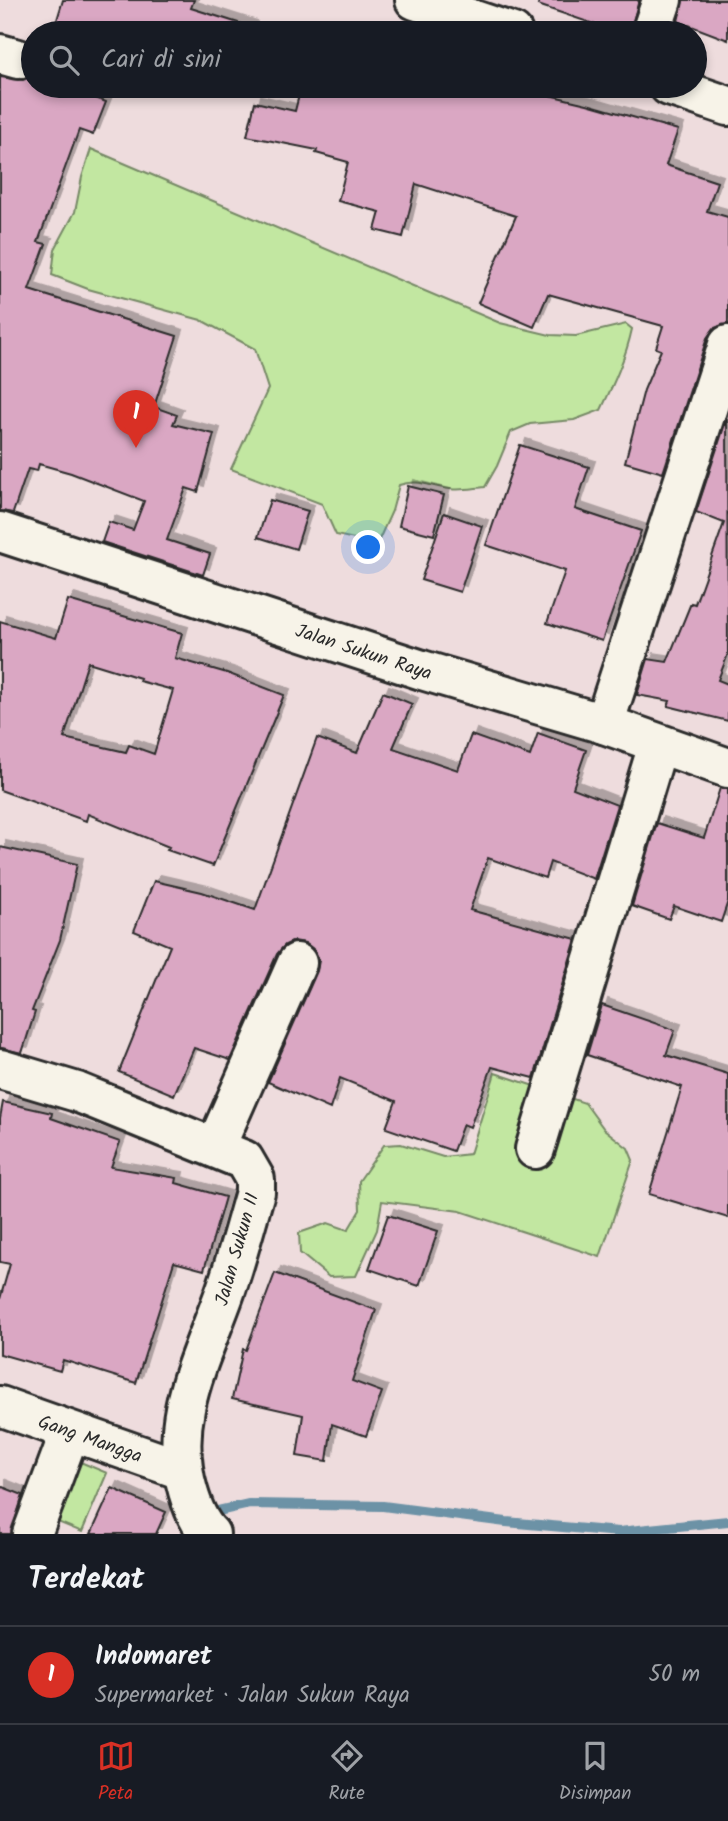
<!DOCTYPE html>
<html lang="id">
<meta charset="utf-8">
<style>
:root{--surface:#171b24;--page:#242831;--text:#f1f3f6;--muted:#9ea1a6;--line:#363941;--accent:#d93025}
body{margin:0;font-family:Kalam,sans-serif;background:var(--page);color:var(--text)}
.you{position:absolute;left:369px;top:548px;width:24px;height:24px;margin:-18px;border:5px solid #fff;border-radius:50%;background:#1a73e8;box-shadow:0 0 0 10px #1a73e833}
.badge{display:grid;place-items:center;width:46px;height:46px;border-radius:50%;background:var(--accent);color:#fff;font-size:23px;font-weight:700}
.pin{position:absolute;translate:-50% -58px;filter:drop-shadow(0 2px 4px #0008)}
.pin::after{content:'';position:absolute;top:37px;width:24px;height:21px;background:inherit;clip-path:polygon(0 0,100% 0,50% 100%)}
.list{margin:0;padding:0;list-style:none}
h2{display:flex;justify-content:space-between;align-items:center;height:91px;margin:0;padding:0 28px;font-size:30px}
h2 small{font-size:23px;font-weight:400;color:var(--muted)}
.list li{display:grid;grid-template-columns:46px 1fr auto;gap:21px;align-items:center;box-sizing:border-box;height:98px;padding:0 28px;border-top:2px solid var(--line)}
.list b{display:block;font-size:26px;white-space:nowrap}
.list p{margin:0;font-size:23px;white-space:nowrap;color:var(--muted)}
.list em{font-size:23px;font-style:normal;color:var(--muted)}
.icon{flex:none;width:38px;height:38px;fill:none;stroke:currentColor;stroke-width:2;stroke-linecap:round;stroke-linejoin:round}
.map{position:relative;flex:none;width:728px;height:1534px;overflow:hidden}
.search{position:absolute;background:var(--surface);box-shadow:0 4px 10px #0003;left:21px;right:21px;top:21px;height:77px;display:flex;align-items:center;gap:18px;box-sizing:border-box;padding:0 24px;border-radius:38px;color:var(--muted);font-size:26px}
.sheet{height:189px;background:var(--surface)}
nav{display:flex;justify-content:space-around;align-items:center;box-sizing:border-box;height:98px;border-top:2px solid var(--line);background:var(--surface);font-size:19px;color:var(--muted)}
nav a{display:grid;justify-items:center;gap:4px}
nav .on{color:var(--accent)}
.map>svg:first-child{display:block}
.green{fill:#c2e7a1;stroke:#768966;stroke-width:2}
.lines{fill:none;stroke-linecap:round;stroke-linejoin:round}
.stream{stroke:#6c92a6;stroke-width:10}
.building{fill:#daa7c3;stroke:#2b2b2b;stroke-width:2;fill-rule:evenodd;filter:url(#shadow)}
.minor-casing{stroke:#2b2b2b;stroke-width:44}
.tertiary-casing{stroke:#2b2b2b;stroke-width:44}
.minor{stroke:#f7f3e8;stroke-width:38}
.tertiary{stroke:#f7f3e8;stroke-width:38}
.labels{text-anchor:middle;stroke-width:5;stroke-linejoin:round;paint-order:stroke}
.street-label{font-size:19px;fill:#2b2b2b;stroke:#f7f3e8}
</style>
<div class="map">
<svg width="728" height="1534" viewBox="0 0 728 1534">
<defs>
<filter id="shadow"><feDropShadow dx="6" dy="-6" stdDeviation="0" flood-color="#0004"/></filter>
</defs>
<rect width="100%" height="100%" fill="#eedcdd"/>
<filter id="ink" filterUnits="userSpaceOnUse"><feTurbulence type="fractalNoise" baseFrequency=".0143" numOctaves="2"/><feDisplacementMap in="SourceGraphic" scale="14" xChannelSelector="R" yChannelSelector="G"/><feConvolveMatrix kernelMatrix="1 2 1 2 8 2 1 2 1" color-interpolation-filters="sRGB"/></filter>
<g filter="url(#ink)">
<path class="green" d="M 91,149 L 500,323 L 550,335 L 576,336 L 626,324 L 632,329 C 626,357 613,385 601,410 L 574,420 L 530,424 L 511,432 L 497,466 L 485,487 C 474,488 461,491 450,489 C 430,487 419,478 399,485 L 392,511 L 377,544 L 336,535 L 322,504 L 231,469 L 268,389 L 255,349 L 201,320 L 88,289 L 52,275 L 55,249 L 75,212 L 82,177 Z
M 495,1073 L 585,1103 L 604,1129 L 628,1148 L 633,1160 L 600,1257 L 460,1211 L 382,1201 L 377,1230 L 356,1276 L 329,1277 L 300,1253 L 299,1233 L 328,1223 L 348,1230 L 360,1210 L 359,1181 L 384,1145 L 401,1144 L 443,1157 L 470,1154 Z
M 73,1459 L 107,1473 L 82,1532 L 48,1518 Z"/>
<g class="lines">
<path class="stream" d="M 208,1519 L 218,1511 L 249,1504 L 383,1506 L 506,1522 L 619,1532 L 728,1521"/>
</g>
<path class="building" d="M 63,0 L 194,0 L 191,8 L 251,27 L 250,33 L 53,33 Z
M 539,0 L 639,0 L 630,33 L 594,33 L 597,25 L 538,5 Z
M 683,0 L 728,0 L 728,40 L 678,21 Z
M 33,75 L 33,86 L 65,86 L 106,102 L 93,135 L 79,130 L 38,242 L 46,244 L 29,290 L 177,336 L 154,407 L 177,415 L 173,424 L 214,434 L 198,492 L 186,488 L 167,540 L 210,554 L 203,575 L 102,542 L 109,522 L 133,530 L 144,501 L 71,473 L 39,464 L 37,471 L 28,469 L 13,513 L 0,511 L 0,77 L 23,80 Z
M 306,86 L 523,86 L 523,89 L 587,104 L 678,130 L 666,165 L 717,182 L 707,211 L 728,217 L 728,324 L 714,328 L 707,338 L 663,473 L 625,462 L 644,390 L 661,350 L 656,348 L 663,326 L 548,294 L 534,327 L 478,303 L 516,216 L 416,184 L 403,237 L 375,230 L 380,212 L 338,201 L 348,162 L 316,153 L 317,150 L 247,136 L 255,102 L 295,111 L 299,95 L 304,96 Z
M 727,418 L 728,654 L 718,680 L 728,684 L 728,721 L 668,706 L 670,701 L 637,695 L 648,659 L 667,662 L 691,603 L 695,604 L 724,523 L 696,512 Z
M 520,445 L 589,467 L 575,509 L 641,531 L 602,641 L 547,623 L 565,571 L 486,545 Z
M 408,486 L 444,495 L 434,535 L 399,526 Z
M 270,500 L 308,511 L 296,549 L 258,537 Z
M 444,513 L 482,526 L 460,592 L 421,580 Z
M 68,600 L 182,633 L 175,658 L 227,673 L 284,695 L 213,866 L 167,850 L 169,847 L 88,814 L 86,821 L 0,790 L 0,621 L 56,638 ZM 88,662 L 140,678 L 139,681 L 173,690 L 154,754 L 129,745 L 126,752 L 64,738 Z
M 383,692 L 412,704 L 393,748 L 458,770 L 471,735 L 530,756 L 538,733 L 586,750 L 573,788 L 617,805 L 594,879 L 550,862 L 545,878 L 488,858 L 470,910 L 576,939 L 534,1078 L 492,1067 L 470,1127 L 463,1124 L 453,1151 L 386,1128 L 396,1101 L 340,1078 L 330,1109 L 268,1082 L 317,971 L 319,960 L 315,951 L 305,943 L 294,941 L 285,945 L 277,954 L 230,1060 L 194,1048 L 174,1095 L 119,1072 L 170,946 L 134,931 L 154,881 L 202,892 L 255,910 L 317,738 L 357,753 Z
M 720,788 L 728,789 L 728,901 L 721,922 L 674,906 L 669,919 L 632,906 L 657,823 L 704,838 Z
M 0,847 L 77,864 L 60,940 L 32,1011 L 35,1012 L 22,1053 L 0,1048 Z
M 602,1005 L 675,1030 L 666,1055 L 728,1074 L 728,1218 L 649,1194 L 682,1087 L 587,1055 Z
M 3,1102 L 52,1113 L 51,1118 L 120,1142 L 111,1167 L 177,1178 L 176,1183 L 225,1197 L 204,1270 L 174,1262 L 136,1383 L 63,1360 L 60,1371 L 0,1354 L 0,1299 L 10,1264 L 0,1262 L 0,1118 Z
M 388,1215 L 438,1231 L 419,1286 L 369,1269 Z
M 275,1273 L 376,1310 L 352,1381 L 382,1392 L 366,1436 L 332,1424 L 327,1461 L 297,1456 L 303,1415 L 232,1399 L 243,1349 L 246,1350 Z
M 0,1486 L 23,1495 L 11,1534 L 0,1534 Z
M 112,1488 L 166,1512 L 156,1534 L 91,1534 Z"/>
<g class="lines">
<defs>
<g id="minor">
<path d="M 415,0 L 513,33"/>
<path d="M 651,33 L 662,0"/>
<path d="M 0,54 L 18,59"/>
<path d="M 669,86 L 728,106"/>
<path d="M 604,724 L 728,345"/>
<path d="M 0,1069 L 77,1092 L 244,1160 L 255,1179 L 255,1192 C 245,1226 236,1262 224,1295 C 200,1362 167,1419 188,1491 C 192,1505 199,1523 210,1534"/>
<path d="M 215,1148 L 297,963"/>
<path d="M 535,1149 L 658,745"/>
<path id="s1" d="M 0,1406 L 182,1470"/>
<path d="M 32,1534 L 70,1432"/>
</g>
<g id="tertiary">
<path id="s2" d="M 0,532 L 422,670 L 604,724 L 728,768"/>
</g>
</defs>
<use href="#minor" class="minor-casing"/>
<use href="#tertiary" class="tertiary-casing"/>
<use href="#minor" class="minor"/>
<use href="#tertiary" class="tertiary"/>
</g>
</g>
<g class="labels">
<g class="street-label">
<text dy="7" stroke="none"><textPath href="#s2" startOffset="383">Jalan Sukun Raya</textPath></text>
<text transform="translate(236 1249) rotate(-74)" y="7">Jalan Sukun II</text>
<text dy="7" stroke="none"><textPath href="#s1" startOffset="96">Gang Mangga</textPath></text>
</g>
</g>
</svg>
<div class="you"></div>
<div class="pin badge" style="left:136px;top:448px">1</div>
<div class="search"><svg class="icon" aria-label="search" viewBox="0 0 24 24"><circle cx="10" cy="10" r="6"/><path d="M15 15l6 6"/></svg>Cari di sini</div>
</div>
<section class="sheet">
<h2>Terdekat<small></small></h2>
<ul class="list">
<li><span class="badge">1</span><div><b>Indomaret</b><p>Supermarket · Jalan Sukun Raya</p></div><em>50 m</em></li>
</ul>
</section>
<nav>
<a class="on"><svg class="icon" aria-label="map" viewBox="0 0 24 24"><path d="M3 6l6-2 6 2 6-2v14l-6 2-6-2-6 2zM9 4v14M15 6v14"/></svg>Peta</a>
<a><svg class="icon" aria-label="directions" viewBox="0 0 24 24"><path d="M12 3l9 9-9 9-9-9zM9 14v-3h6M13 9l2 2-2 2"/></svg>Rute</a>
<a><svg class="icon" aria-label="saved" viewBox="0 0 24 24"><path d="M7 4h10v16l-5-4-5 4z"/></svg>Disimpan</a>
</nav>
